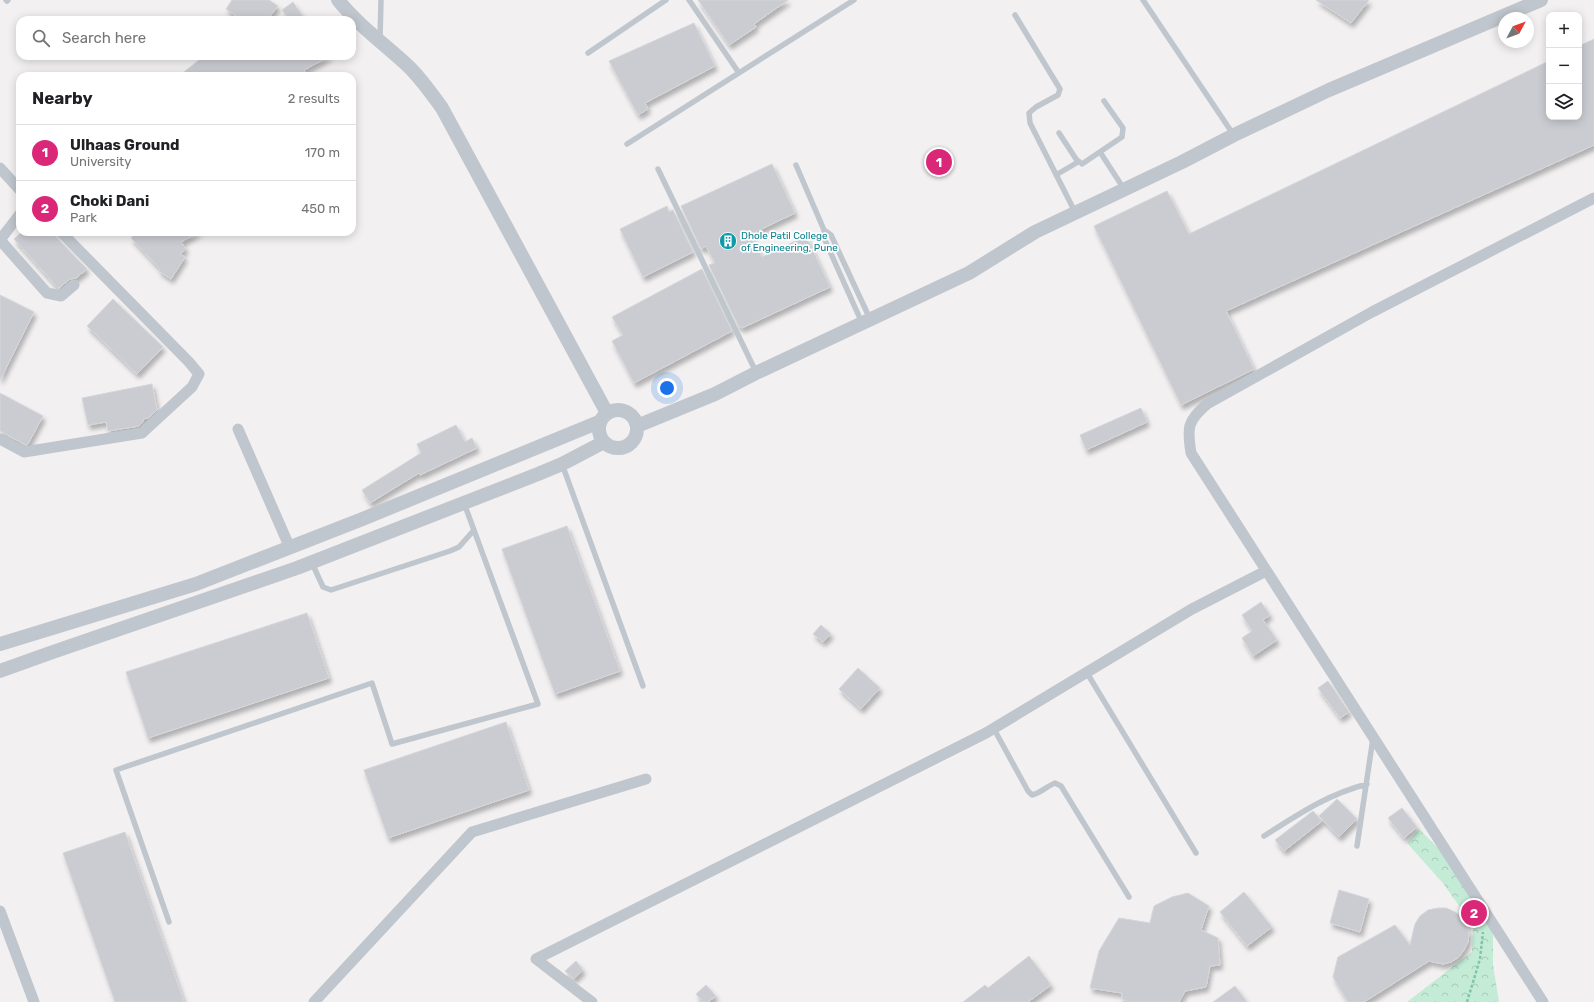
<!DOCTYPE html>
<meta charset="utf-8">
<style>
:root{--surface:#fff;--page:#f2f2f2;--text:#202124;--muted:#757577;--line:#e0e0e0;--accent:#db2777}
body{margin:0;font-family:Rubik,sans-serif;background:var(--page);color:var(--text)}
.controls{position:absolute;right:12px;top:12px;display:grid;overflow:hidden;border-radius:8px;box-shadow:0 2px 10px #0003}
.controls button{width:36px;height:36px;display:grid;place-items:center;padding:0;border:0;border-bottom:1px solid var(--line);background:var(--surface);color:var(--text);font:20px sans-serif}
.compass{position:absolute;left:1498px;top:12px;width:36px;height:36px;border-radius:50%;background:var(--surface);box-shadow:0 2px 10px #0003;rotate:49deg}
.you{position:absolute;left:667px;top:388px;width:14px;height:14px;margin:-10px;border:3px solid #fff;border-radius:50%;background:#1a73e8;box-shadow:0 0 0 6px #1a73e833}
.badge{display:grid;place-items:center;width:26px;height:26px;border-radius:50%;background:var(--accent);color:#fff;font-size:13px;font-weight:700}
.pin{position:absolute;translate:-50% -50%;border:2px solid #fff;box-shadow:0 1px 4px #0006}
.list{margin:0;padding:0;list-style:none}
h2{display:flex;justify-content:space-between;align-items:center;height:52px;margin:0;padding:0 16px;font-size:17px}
h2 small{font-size:13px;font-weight:400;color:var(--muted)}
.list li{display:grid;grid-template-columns:26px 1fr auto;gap:12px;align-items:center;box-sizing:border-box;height:56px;padding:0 16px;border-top:1px solid var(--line)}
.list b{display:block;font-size:15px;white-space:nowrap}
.list p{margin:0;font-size:13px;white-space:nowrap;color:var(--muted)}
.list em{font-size:13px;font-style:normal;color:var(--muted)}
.icon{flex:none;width:22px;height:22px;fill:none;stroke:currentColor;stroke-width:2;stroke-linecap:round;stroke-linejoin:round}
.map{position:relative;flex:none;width:1594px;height:1002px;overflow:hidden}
.search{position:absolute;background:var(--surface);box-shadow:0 2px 10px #0003;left:16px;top:16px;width:340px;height:44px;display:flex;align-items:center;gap:10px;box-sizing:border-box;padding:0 14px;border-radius:12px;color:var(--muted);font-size:15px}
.panel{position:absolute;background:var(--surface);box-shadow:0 2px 10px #0003;left:16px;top:72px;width:340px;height:164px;border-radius:12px}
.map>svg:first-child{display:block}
.park{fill:url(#park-crowns)}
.building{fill:#cbccd2;stroke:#d4d6da;filter:url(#shadow)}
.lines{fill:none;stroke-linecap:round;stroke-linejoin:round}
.path{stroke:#7ec6a9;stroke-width:2.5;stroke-dasharray:3 2;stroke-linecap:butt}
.service{stroke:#c0c6cd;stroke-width:5.5}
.minor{stroke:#c0c6cd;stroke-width:11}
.tertiary{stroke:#c0c6cd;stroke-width:14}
.labels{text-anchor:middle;stroke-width:3.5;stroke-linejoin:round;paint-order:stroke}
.culture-label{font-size:10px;fill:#0d838f;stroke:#fff;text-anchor:start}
</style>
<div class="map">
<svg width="1594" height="1002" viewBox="0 0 1594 1002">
<defs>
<pattern id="park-crowns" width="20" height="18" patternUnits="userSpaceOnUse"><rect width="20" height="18" fill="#c3ebd6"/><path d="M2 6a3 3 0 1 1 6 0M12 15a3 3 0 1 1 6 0" fill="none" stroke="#a9cbba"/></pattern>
<filter id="shadow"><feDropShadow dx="2.5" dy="4.5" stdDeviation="2" flood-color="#0004"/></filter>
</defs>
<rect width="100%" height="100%" fill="#f2f0f0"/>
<path class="park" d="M 1419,829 L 1441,851 L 1478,901 L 1493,935 L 1493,965 L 1499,1002 L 1407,1002 L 1472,952 L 1473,925 L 1442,882 L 1407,843 Z"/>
<path class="building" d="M 232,0 L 269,0 L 278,6 L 267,20 L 242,20 L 226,9 Z
M 698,0 L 788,0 L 754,24 L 756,27 L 729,45 Z
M 1316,0 L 1369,0 L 1351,23 Z
M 293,2 L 305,20 L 290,20 L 282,10 Z
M 694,23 L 715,66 L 645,103 L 648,109 L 638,115 L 609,61 Z
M 1594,39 L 1594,145 L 1226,311 L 1254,369 L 1181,405 L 1094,226 L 1167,191 L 1189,234 L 1549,61 L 1549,117 L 1579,117 L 1579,46 Z
M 204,56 L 330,56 L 304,70 L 307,76 L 179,76 Z
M 772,164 L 795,213 L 751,234 L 762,257 L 806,236 L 830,287 L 742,328 L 741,326 L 739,327 L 709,265 L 715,263 L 706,246 L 701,249 L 681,206 Z
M 667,206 L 669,212 L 673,210 L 693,252 L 643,277 L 620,229 Z
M 22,232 L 54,232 L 56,237 L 87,269 L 76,278 L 70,279 L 59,288 L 58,288 L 14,239 Z
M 138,232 L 199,232 L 181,242 L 186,249 L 180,254 L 185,257 L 171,279 L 159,271 L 160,269 L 131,238 Z
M 702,269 L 732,331 L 634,383 L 612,341 L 623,335 L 612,317 Z
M 0,295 L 34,312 L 0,380 Z
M 113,299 L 163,347 L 137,374 L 87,326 Z
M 152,384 L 157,410 L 148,418 L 143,419 L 143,422 L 139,426 L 108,431 L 106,422 L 88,425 L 82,398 Z
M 0,393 L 43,416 L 28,444 L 26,445 L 0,431 Z
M 1141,408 L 1147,422 L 1086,450 L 1080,435 Z
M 456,425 L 465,442 L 472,438 L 477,448 L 420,475 L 419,473 L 370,503 L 362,490 L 421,453 L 417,444 Z
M 567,526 L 620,671 L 555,694 L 502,549 Z
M 1261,602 L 1270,615 L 1263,620 L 1277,640 L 1253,656 L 1242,638 L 1252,631 L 1242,615 Z
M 307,613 L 329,678 L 148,738 L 126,672 Z
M 821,625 L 831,634 L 823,642 L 813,634 Z
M 858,668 L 880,688 L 861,709 L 839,689 Z
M 1328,681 L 1349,712 L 1340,718 L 1318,688 Z
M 506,722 L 529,790 L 388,838 L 364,770 Z
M 1337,799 L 1357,819 L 1339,837 L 1319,816 Z
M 1402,808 L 1417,827 L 1404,838 L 1388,818 Z
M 1313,811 L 1322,821 L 1284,851 L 1275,840 Z
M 125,832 L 184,1002 L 115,1002 L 63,853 Z
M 1339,890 L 1369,899 L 1360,932 L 1330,923 Z
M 1244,892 L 1272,927 L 1247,946 L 1220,912 Z
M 1188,893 L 1209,906 L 1201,930 L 1218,938 L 1220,965 L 1210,966 L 1206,987 L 1185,991 L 1179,1002 L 1129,1002 L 1122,999 L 1122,993 L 1090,988 L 1099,951 L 1119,918 L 1150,923 L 1154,906 L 1172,897 Z
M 1438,908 L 1446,908 L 1455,912 L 1462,917 L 1466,925 L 1469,933 L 1468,942 L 1464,950 L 1459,957 L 1451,962 L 1443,964 L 1429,961 L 1364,1002 L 1348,1002 L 1333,977 L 1338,957 L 1395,925 L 1410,945 L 1415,924 L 1420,916 L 1428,910 Z
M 1029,956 L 1051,985 L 1028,1002 L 963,1002 L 985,985 L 988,988 Z
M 576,961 L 583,970 L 574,979 L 565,971 Z
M 706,985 L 716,996 L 708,1002 L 703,1002 L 696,994 Z
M 1235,986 L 1247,1002 L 1213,1002 Z"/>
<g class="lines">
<path class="path" d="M 1467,1002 L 1480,959 L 1483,932"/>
<path class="service" d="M 6,0 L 7,1 L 8,0
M 689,0 L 739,73
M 1143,0 L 1233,134
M 1015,15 L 1060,89 L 1058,95 L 1036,107 L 1029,113 L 1030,123 L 1075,212
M 380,38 L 381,0
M 588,53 L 666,0
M 1059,133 L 1076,159 L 1082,164 L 1122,137 L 1123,128 L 1104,101
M 627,144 L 854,0
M 1100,152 L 1124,189
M 796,165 L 824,230
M 658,169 L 756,372
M 1056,175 L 1078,162
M 862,323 L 824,238 L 824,230 L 831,235 L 870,319
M 562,464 L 643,686
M 312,563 L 323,587 L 331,590 L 450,551 L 459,547 L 474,530
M 1087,673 L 1196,853
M 994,729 L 1028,791 L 1032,795 C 1041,793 1047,786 1055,783 L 1061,786 L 1129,897
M 1264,836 C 1299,814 1326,795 1367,784
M 1357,846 L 1373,738
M 169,922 L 116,770 L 372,683 L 392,744 L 538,704 L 464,503"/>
<path class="minor" d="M 0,168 L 20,190
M 0,240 L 47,293 L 61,296 L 74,285
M 0,240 L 20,214
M 238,429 L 290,548
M 0,439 L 24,452 L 142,433 L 192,387 L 199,374 L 189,362 L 61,232
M 0,911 L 34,1002
M 314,1002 L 472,832 L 646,779
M 592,1002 L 536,959 L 986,733 L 1192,609 L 1266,571
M 1543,1002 L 1191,453 C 1187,428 1187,421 1207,404 L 1372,312 L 1594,198"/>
<path class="tertiary" d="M 338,0 C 358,25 383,43 407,65 C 420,77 431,93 442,108 L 607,413
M599 429a19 19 0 1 1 38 0a19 19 0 1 1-38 0Z
M 637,426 L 715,394 L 756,373 L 969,273 L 1035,232 L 1182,162 L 1234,135 L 1329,90 L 1541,0
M 0,644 L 196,584 L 360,520 L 599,422
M 0,671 L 50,653 L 297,568 L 538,474 L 562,464 L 604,442"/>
</g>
<defs>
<symbol id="building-disc" viewBox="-11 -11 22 22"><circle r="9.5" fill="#0f9aa8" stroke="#fff"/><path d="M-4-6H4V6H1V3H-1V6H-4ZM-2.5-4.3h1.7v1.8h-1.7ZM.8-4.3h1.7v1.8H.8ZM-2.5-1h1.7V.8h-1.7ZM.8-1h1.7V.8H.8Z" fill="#fff"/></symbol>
</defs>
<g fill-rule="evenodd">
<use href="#building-disc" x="718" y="231" width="20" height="20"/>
</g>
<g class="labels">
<g class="culture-label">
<text x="741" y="239">Dhole Patil College<tspan x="741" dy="12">of Engineering, Pune</tspan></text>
</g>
</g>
</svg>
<div class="controls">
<button>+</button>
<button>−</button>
<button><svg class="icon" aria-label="layers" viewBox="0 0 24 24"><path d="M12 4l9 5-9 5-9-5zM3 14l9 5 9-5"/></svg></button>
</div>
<svg class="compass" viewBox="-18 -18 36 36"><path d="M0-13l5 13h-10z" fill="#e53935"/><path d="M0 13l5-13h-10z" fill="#757577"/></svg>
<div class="you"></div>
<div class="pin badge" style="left:939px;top:162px">1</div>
<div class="pin badge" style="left:1474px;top:913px">2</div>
<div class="search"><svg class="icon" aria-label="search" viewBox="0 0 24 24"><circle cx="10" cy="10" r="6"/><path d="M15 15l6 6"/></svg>Search here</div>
<section class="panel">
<h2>Nearby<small>2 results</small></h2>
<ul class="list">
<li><span class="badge">1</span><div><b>Ulhaas Ground</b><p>University</p></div><em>170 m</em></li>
<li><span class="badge">2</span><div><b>Choki Dani</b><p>Park</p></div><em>450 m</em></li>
</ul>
</section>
</div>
